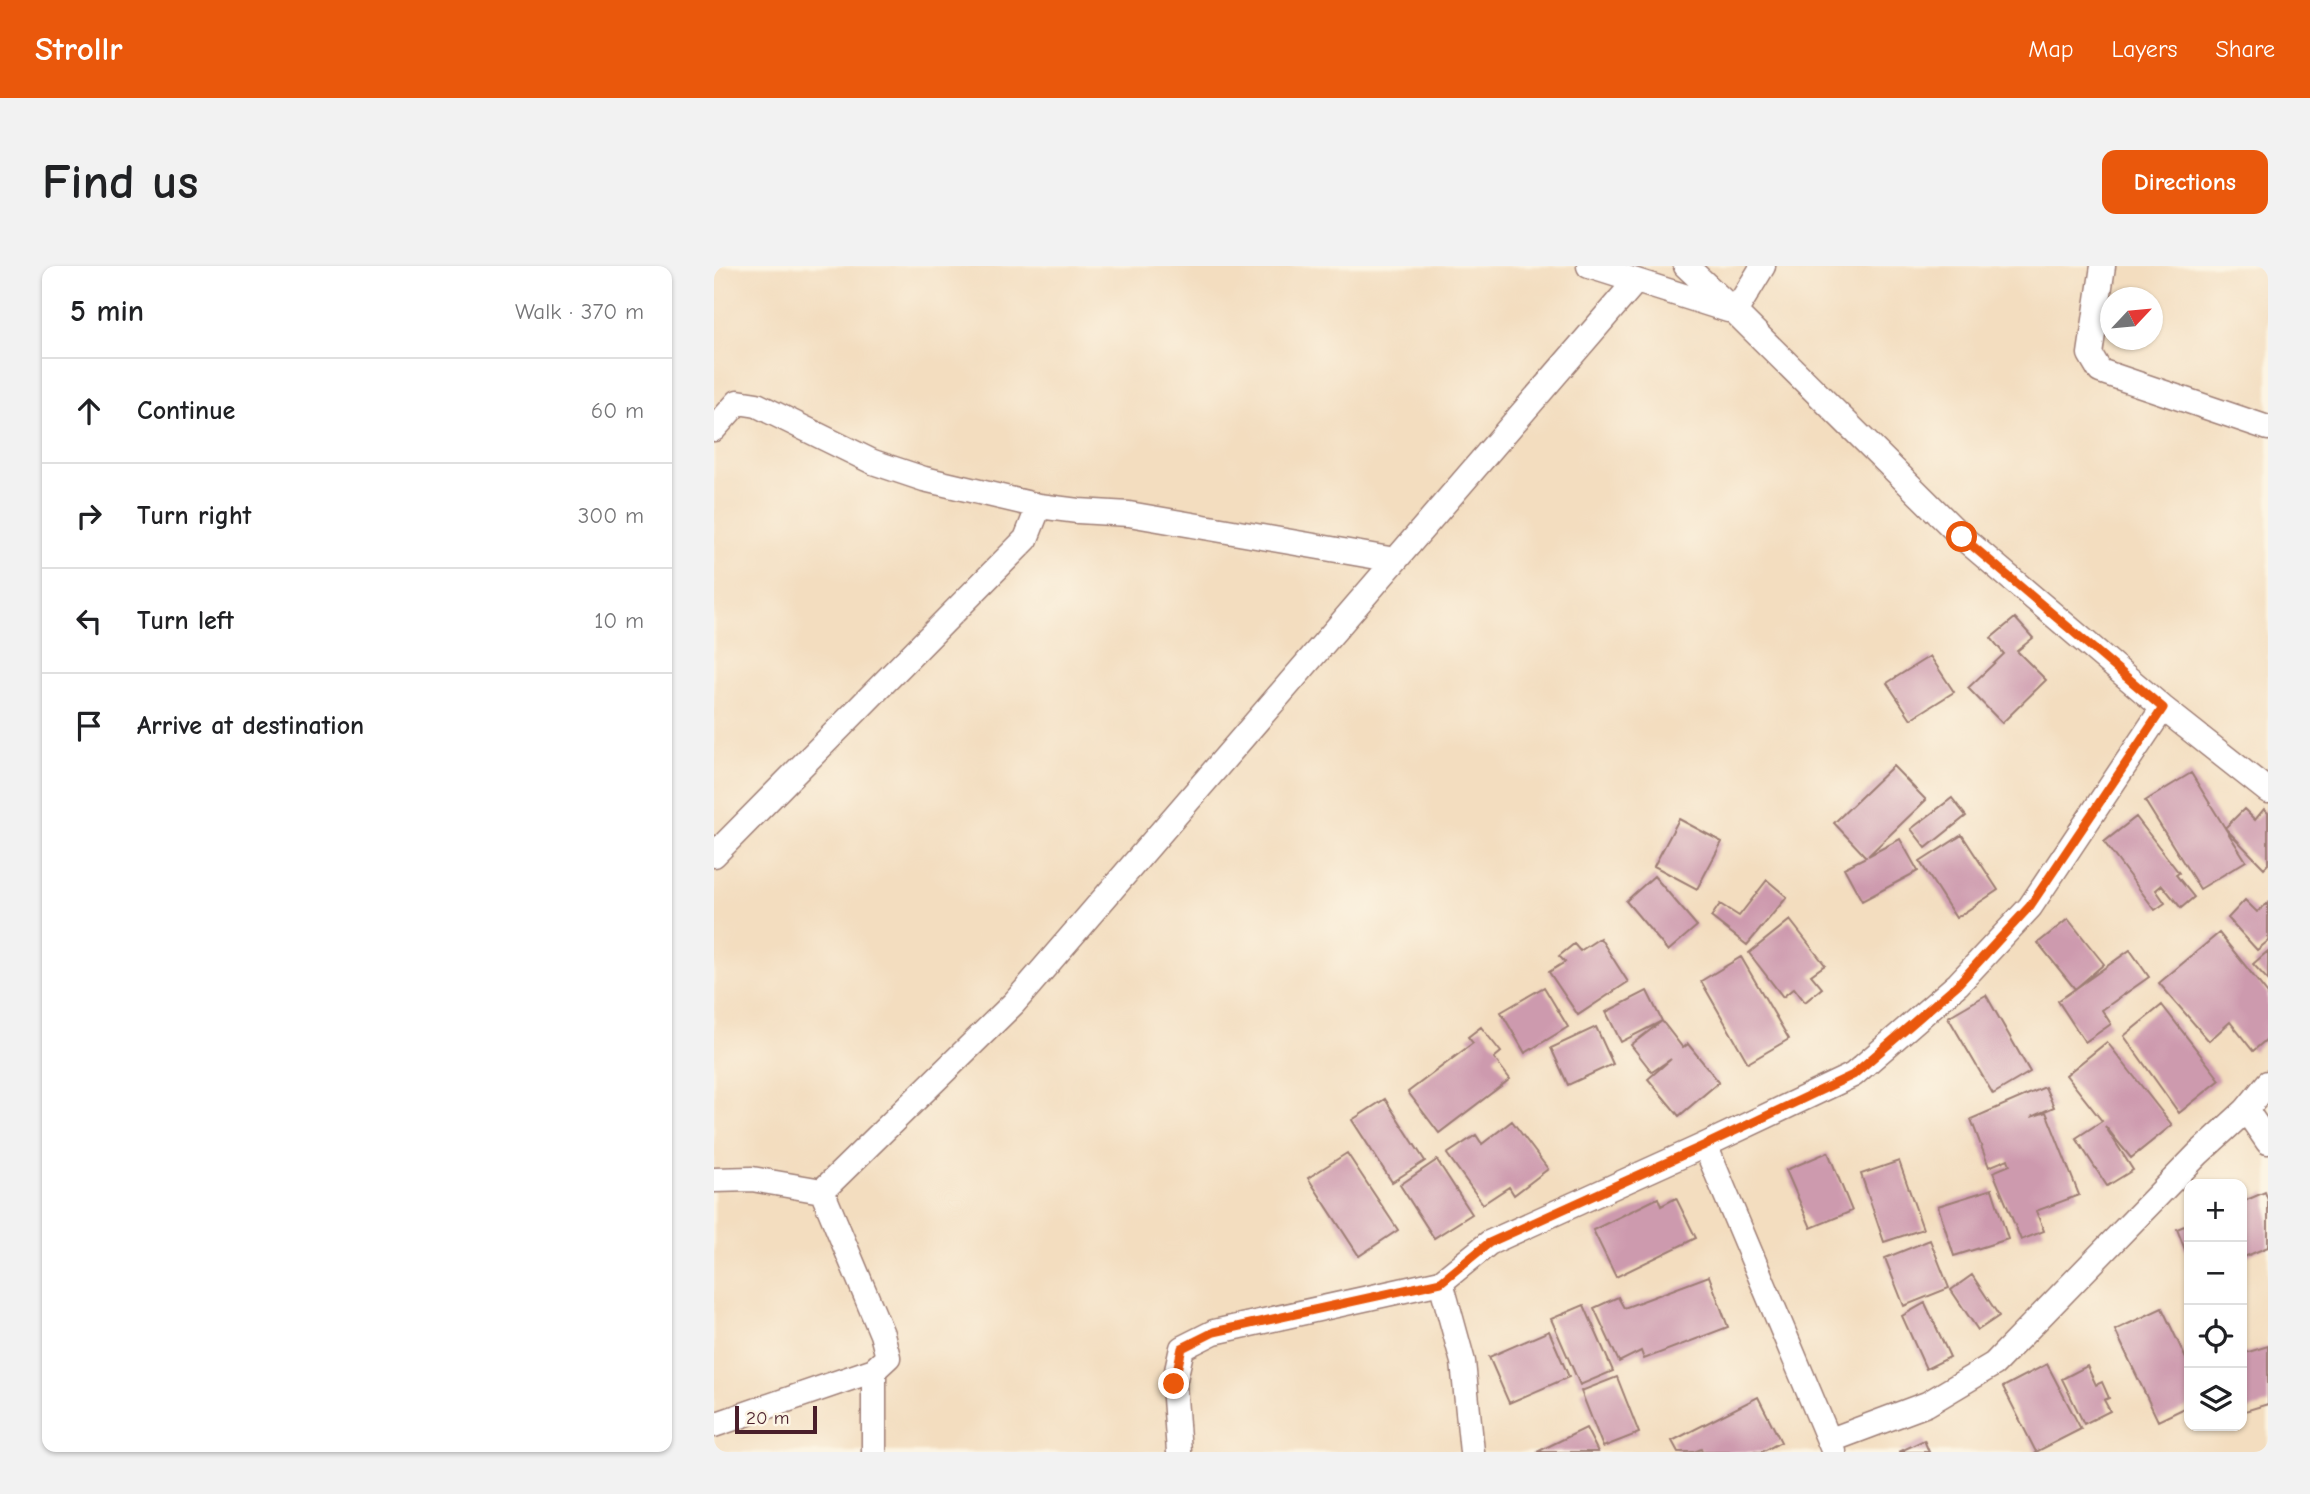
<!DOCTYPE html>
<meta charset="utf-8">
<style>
:root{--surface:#fff;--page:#f2f2f2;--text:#202124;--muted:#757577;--line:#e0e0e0;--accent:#ea580c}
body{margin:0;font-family:"Comic Neue",sans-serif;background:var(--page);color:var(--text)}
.controls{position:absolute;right:21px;bottom:21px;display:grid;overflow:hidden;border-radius:14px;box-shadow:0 2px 5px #0004}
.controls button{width:63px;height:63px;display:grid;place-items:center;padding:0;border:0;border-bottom:2px solid var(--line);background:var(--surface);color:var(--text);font:35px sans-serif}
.compass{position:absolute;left:1386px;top:21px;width:63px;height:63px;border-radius:50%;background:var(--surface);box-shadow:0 2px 5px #0004;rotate:64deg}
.scale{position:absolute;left:21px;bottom:18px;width:82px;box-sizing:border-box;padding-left:7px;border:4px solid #4a1f2b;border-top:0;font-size:19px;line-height:24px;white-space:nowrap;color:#4a1f2b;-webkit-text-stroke:5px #fcf5e5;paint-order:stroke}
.stop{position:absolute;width:21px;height:21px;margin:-16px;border:5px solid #ea580c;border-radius:50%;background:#fff}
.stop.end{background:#ea580c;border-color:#fff;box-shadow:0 2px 7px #0008}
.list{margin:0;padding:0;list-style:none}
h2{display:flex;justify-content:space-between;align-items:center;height:91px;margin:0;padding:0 28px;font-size:30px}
h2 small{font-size:23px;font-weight:400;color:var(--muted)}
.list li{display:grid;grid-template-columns:46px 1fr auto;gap:21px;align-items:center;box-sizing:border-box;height:105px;padding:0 28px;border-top:2px solid var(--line)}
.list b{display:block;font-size:26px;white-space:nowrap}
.list em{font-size:23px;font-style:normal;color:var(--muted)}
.icon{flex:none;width:38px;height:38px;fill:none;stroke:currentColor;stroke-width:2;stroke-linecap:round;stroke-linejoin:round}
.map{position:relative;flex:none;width:1554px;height:1186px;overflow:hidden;border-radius:14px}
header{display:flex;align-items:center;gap:42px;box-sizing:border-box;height:98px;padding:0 35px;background:var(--accent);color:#fff}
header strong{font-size:33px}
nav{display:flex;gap:38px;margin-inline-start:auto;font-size:24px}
.intro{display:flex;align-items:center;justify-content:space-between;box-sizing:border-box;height:168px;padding:0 42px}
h1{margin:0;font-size:49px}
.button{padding:18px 32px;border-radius:14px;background:var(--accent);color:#fff;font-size:24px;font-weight:700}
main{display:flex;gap:42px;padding:0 42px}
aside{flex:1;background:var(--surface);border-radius:14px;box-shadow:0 2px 5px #0004}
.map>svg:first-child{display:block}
.building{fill:#cd9aae}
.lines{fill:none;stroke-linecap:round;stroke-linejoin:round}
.minor-casing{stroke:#9e7e75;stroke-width:27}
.minor{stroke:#fff;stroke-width:24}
.route{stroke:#ea580c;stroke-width:9}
</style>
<header>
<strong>Strollr</strong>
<nav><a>Map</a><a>Layers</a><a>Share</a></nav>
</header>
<div class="intro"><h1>Find us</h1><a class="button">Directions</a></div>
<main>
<aside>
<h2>5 min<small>Walk · 370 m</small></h2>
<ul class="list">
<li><svg class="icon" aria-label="ahead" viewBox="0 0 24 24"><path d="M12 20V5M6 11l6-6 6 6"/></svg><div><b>Continue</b></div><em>60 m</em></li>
<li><svg class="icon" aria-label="right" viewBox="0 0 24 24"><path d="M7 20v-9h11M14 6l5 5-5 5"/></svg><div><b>Turn right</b></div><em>300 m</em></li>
<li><svg class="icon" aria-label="left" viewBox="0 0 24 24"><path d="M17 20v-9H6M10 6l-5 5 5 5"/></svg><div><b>Turn left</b></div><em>10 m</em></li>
<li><svg class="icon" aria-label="arrive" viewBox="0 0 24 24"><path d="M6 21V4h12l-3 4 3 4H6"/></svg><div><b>Arrive at destination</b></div></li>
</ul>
</aside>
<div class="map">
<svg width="1554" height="1186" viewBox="0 0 1554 1186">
<rect width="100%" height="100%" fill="#fcf5e5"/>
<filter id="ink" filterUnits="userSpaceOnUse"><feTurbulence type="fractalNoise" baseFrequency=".0143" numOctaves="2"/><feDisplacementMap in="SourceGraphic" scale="14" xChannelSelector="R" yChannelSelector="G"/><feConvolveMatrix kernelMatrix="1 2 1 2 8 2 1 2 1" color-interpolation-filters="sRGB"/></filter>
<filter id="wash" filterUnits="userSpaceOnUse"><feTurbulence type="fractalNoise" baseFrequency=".00686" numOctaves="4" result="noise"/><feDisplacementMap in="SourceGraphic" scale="28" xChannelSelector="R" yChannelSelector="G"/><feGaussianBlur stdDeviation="1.57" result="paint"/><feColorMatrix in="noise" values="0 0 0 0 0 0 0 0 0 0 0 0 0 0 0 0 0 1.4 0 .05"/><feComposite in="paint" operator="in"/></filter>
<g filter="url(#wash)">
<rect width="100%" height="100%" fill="#f3ddbf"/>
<g id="blocks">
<path class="building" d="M 1301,352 L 1319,372 L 1303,385 L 1332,414 L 1288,457 L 1254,422 L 1290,388 L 1277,372 Z
M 1216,390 L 1240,426 L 1197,453 L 1173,417 Z
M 1179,500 L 1212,534 L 1154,590 L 1186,573 L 1204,605 L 1148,635 L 1130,602 L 1152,591 L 1120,557 Z
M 1477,507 L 1511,562 L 1530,543 L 1541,554 L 1550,543 L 1554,547 L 1554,598 L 1550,602 L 1511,562 L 1532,595 L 1486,623 L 1431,535 Z
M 1238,532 L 1252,550 L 1212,582 L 1197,563 Z
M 1422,551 L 1465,607 L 1462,609 L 1480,631 L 1467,642 L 1448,619 L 1442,624 L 1451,637 L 1441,644 L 1390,576 Z
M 965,553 L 1008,576 L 983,623 L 940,600 Z
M 1248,569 L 1284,624 L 1242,652 L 1206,596 Z
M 940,610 L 983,660 L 954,685 L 912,635 Z
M 1053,614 L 1073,631 L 1033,679 L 997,651 L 1006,638 L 1025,650 Z
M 1531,634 L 1543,646 L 1554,637 L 1554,675 L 1543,684 L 1514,652 Z
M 1354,653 L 1390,698 L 1361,723 L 1324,677 Z
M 1076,654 L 1111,699 L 1097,709 L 1108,722 L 1091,736 L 1080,722 L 1069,731 L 1035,687 Z
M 1505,667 L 1554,728 L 1554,772 L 1539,785 L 1516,756 L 1495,775 L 1445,717 Z
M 886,672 L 914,716 L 864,749 L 835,706 L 851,696 L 845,690 L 860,678 L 866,685 Z
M 1416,684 L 1435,711 L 1388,744 L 1397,758 L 1371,776 L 1344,735 Z
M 1554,685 L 1554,714 L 1539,698 Z
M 1027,691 L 1075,773 L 1034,797 L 987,715 Z
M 830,721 L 854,761 L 811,787 L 787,746 Z
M 933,725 L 948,755 L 969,782 L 974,778 L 1005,816 L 965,850 L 934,813 L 957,793 L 938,806 L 917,779 L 948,755 L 907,776 L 892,746 Z
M 1272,729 L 1316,806 L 1279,828 L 1234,751 Z
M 1448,739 L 1506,814 L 1465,847 L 1410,770 Z
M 767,761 L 787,786 L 780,792 L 796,813 L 725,867 L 694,826 L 759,777 L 754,771 Z
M 882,761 L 899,798 L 854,819 L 837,782 Z
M 1393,776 L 1458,859 L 1417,892 L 1391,860 L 1419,904 L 1393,920 L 1362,872 L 1388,855 L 1352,809 Z
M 1331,821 L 1340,841 L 1317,851 L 1332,846 L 1365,929 L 1322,945 L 1330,965 L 1307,974 L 1279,906 L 1296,899 L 1294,893 L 1275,901 L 1257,853 Z
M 671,833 L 711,895 L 678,916 L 638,854 Z
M 798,855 L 834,903 L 800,929 L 795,921 L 769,938 L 733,888 L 762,869 L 768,878 Z
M 1114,886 L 1138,945 L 1097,962 L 1072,904 Z
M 633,887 L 684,964 L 645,990 L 594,912 Z
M 723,894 L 758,948 L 720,972 L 686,919 Z
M 1185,895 L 1209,963 L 1170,976 L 1147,908 Z
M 1278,923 L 1294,973 L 1240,990 L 1224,940 Z
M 1551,926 L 1554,934 L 1554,981 L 1530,991 L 1528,985 L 1528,936 Z
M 944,932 L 947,940 L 962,932 L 982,972 L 902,1011 L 879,964 Z
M 1475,958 L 1475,994 L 1463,963 Z
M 1216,974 L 1235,1022 L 1190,1040 L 1171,992 Z
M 1258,1009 L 1285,1050 L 1264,1064 L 1237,1024 Z
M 995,1010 L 1014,1061 L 930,1093 L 927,1085 L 905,1096 L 880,1042 L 904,1031 L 910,1042 Z
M 1211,1037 L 1236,1091 L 1212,1103 L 1188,1050 Z
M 870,1039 L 899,1105 L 866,1119 L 837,1053 Z
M 1448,1042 L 1475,1099 L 1475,1140 L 1444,1155 L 1401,1064 Z
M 835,1065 L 855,1111 L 795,1137 L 775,1091 Z
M 1554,1080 L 1554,1138 L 1528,1146 L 1528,1088 Z
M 1333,1098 L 1367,1163 L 1322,1186 L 1289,1121 Z
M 1373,1100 L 1382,1119 L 1388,1116 L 1395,1132 L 1390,1134 L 1396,1145 L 1370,1158 L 1348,1113 Z
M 903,1111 L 925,1167 L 889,1181 L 867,1125 Z
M 1044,1131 L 1067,1176 L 1048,1186 L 988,1186 L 987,1183 L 980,1186 L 964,1186 L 958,1175 Z
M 872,1162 L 884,1186 L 823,1186 Z
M 1210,1174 L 1215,1186 L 1185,1186 Z"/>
</g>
</g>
<g filter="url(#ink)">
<use href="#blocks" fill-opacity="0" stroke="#9e7e75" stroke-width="2"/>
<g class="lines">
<defs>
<path id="minor" d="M 875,0 L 1014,44
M 972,0 L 1021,46 L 1248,271 L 1449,442 L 1554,525
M 1389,0 L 1376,88 L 1386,105 L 1554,162
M 1021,46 L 1049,0
M 0,163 L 24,136 L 43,139 L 159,196 L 210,213 L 325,240 L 364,245 L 415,248 L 681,294
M 0,589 L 312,273 L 325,240
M 1532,844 L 1554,876
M 991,879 L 1120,1186
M 0,914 L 38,913 L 108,925
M 108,925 L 300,737 L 922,15
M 727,1016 L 749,1096 L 758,1186
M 160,1104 L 160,1186
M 0,1159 L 160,1104 L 174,1091 L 168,1068 L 108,925
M 1117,1174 L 1213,1138 L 1280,1098 L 1484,888 L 1532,844 L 1554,817
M 465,1186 L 460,1118 L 468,1082 L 500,1066 L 727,1016 L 775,977 L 991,879 L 1139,809 L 1244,718 L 1316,641 L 1449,442"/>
</defs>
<use href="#minor" class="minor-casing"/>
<use href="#minor" class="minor"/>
</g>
</g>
<g class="lines" filter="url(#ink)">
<path class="route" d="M 460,1118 L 468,1082 L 500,1066 L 727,1016 L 775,977 L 991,879 L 1139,809 L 1244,718 L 1316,640 L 1449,442 L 1248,271"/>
</g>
</svg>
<div class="controls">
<button>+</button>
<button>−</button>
<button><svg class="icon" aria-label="locate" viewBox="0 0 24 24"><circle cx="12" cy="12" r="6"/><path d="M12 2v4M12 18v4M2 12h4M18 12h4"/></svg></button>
<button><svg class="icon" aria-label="layers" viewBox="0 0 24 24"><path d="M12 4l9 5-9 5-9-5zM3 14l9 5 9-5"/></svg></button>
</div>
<svg class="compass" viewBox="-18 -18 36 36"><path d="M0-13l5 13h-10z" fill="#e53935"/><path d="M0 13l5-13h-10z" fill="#757577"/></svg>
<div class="scale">20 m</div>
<div class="stop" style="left:1248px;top:271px"></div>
<div class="stop end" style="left:460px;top:1118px"></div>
</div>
</main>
